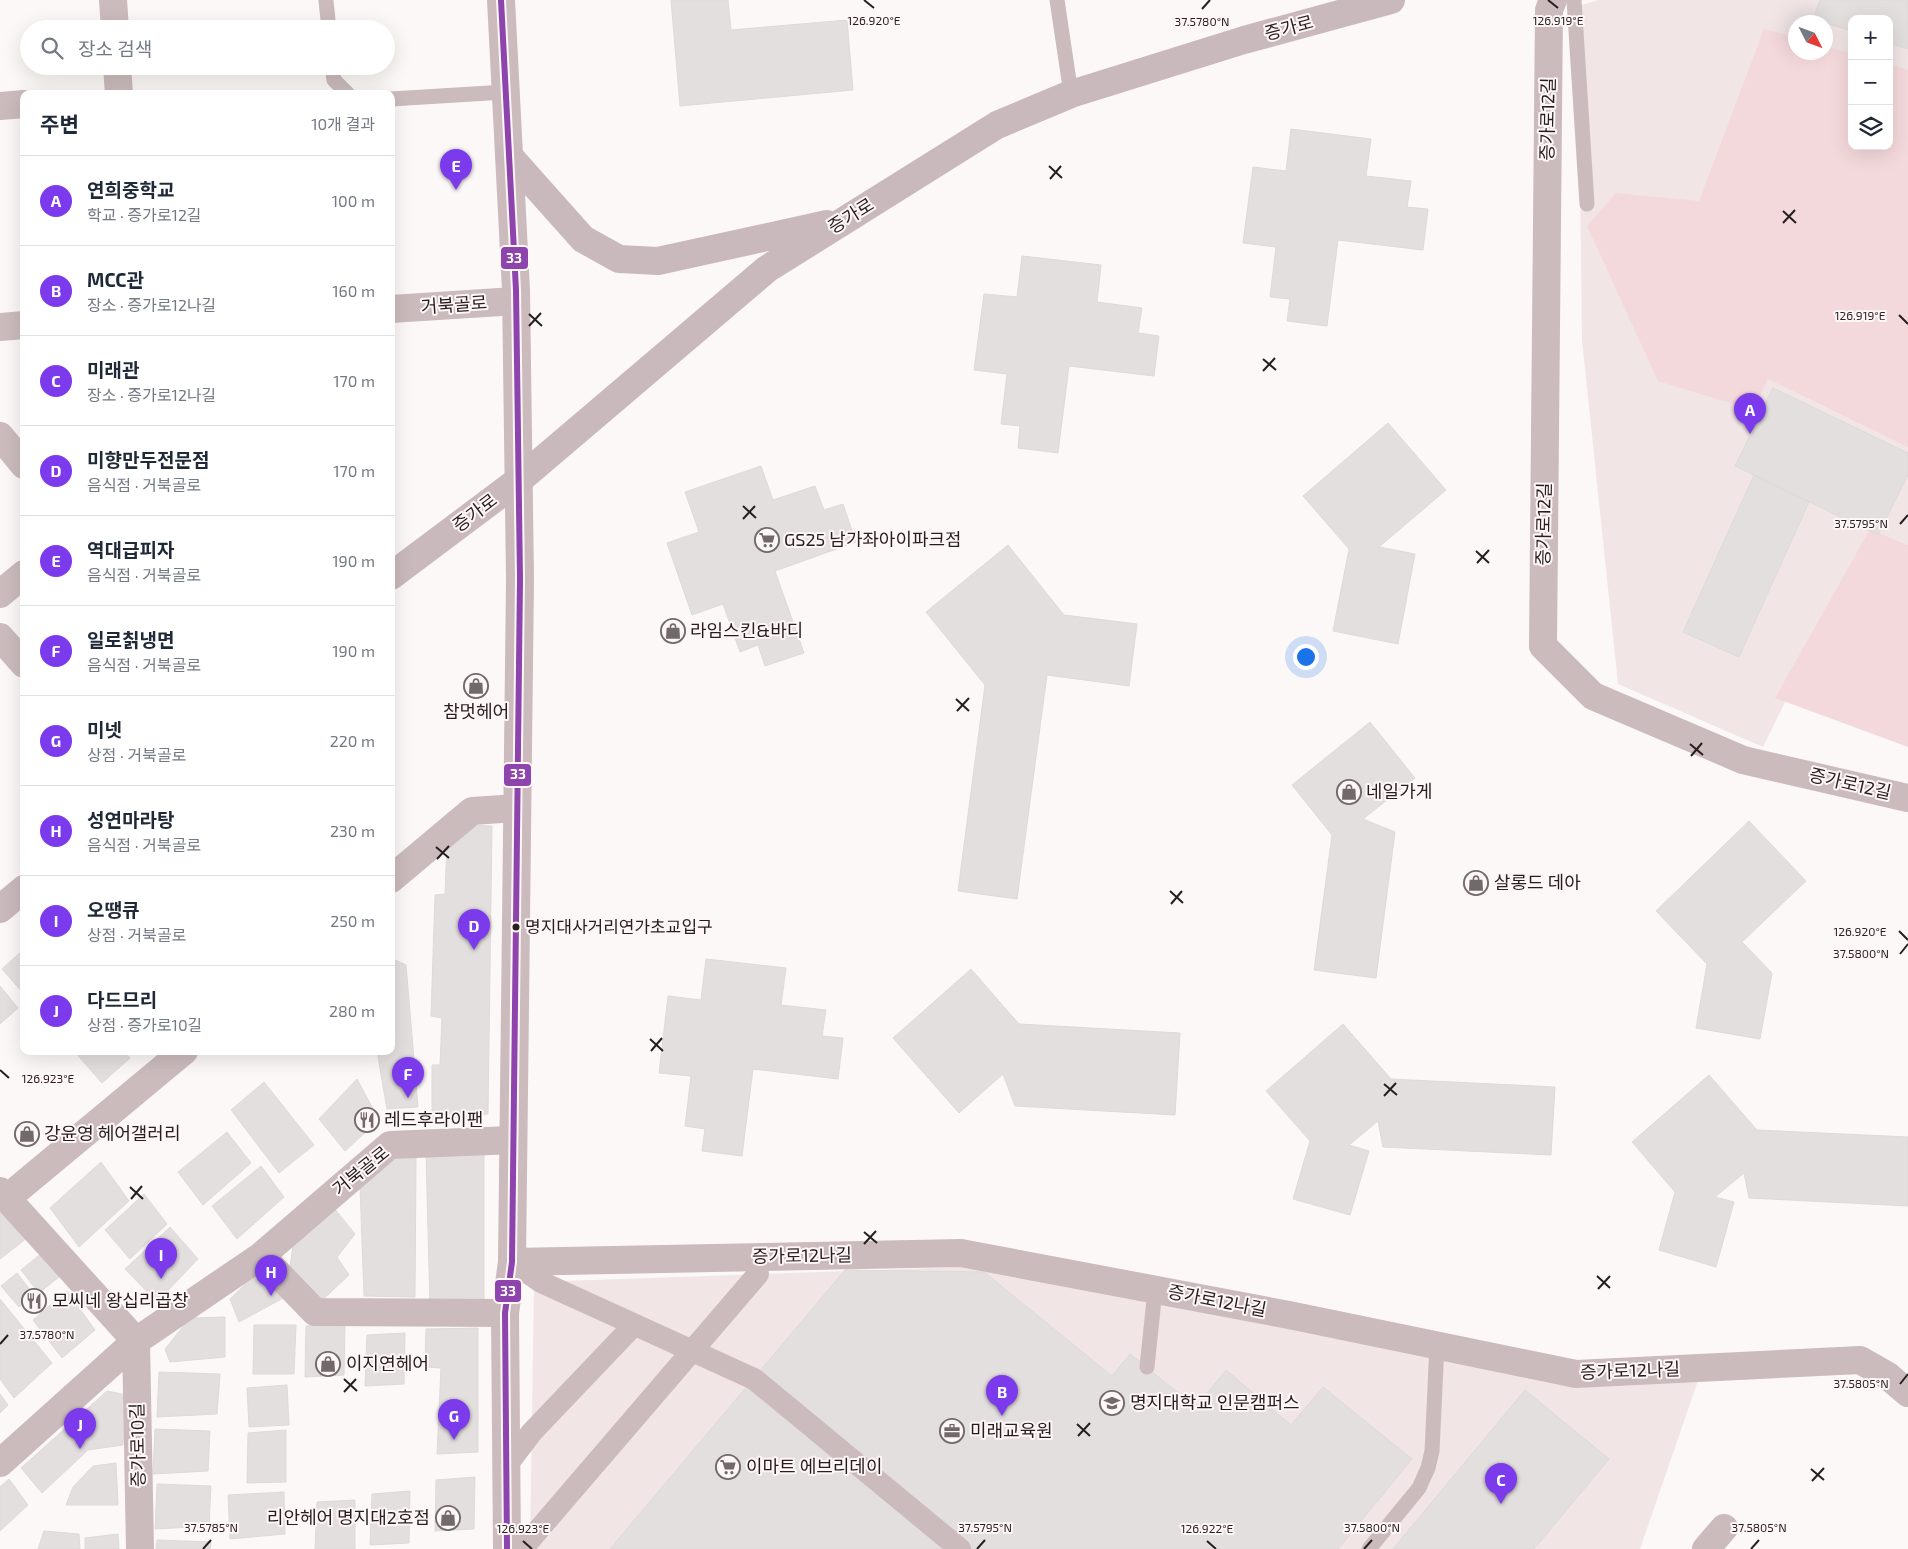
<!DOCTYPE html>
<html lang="ko">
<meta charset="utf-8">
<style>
:root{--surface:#fff;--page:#f6f6f7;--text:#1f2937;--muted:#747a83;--line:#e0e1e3;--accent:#7c3aed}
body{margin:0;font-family:"Exo 2","Noto Sans KR",sans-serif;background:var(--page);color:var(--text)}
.controls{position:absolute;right:15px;top:15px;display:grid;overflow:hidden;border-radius:10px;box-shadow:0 5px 20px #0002}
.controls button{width:45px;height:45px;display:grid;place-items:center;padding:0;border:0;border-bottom:1px solid var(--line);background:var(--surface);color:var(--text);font:25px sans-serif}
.compass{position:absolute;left:1788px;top:15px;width:45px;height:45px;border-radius:50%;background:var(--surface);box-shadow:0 5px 20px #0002;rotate:132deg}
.you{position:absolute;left:1305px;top:656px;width:18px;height:18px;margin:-12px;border:4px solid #fff;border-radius:50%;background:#1a73e8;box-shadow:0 0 0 8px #1a73e833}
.badge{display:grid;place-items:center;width:32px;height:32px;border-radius:50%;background:var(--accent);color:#fff;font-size:16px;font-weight:700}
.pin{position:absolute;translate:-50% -41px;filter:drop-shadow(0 1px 2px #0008)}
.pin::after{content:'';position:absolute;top:26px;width:18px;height:15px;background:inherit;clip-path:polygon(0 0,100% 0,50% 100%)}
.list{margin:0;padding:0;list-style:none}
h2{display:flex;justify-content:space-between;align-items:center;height:65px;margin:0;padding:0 20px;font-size:21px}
h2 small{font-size:16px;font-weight:400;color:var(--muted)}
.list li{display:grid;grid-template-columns:32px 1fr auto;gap:15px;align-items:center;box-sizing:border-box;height:90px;padding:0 20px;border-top:1px solid var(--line)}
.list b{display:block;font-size:19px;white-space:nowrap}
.list p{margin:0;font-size:16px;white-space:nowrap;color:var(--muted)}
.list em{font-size:16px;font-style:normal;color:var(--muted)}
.icon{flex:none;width:28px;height:28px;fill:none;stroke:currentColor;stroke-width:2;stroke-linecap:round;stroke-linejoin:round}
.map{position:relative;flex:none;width:1908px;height:1549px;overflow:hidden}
.search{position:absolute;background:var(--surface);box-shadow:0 5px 20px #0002;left:20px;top:20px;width:375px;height:55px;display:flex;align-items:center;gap:12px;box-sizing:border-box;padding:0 18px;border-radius:28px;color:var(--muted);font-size:19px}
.panel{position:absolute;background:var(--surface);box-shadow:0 5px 20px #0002;left:20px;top:90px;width:375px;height:965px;border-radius:10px}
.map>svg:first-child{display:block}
.built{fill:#f1e5e6;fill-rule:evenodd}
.green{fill:#f4d9dc}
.building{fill:#e4dfdf;stroke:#dfd9d9}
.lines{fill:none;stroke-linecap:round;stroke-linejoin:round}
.service{stroke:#cbbbbd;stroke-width:15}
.pedestrian{stroke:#cbbbbd;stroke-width:22}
.minor{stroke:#cbbbbd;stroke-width:28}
.tertiary{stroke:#cbbbbd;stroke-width:28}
.secondary{stroke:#cab9bc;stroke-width:28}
.bus-1-casing{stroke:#fff6f7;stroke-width:10}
.bus-1{stroke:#8e44ad;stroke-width:6}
.ticks{fill:none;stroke:#261e1f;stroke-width:2}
.bus-dot{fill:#261e1f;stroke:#fff6f7;stroke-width:2}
.labels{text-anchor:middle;stroke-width:4;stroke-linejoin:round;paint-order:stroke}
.bus-label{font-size:17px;fill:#261e1f;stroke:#fff6f7;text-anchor:start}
.street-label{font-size:18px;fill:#261e1f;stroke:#fff6f7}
.poi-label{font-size:18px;fill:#261e1f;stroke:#fff6f7;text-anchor:start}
.ticks-label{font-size:12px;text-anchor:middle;fill:#261e1f;stroke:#fff6f7;stroke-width:4;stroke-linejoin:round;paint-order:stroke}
.line-badge{stroke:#fff6f7;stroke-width:2}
.badge-label{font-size:14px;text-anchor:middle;font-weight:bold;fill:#fff}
</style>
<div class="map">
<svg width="1908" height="1549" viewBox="0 0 1908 1549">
<rect width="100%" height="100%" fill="#fdf8f8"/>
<path class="built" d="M 1599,0 L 1908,0 L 1908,545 L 1870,529 L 1763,747 L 1618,684 L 1582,340 L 1578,6 ZM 1852,19 L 1889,19 L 1889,146 L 1852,146 ZM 1796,22 L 1826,22 L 1826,52 L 1796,52 Z
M 961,1267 L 1576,1374 L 1702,1369 L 1640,1549 L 530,1549 L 534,1282 Z"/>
<path class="green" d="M 1764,29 L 1795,37 L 1796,52 L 1826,52 L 1826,46 L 1852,54 L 1852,146 L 1889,146 L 1889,64 L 1908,70 L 1908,447 L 1768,379 L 1753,410 L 1658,381 L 1587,226 L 1616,193 L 1699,201 Z
M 1870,529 L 1908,545 L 1908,747 L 1775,698 Z"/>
<path class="building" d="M 671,0 L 728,0 L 731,30 L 847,20 L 853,90 L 680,106 Z
M 1820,0 L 1908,0 L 1908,49 L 1889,43 L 1889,19 L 1852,19 L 1852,31 L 1813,19 Z
M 1291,129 L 1371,139 L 1366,176 L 1411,181 L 1407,207 L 1428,209 L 1423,250 L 1338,240 L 1327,326 L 1287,321 L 1290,299 L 1270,297 L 1276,247 L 1243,243 L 1253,167 L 1286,171 Z
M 1022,256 L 1101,265 L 1097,302 L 1142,308 L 1138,333 L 1159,336 L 1154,376 L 1069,366 L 1058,453 L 1018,448 L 1020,426 L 1001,424 L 1007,374 L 974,370 L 984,294 L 1017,297 Z
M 1773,388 L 1908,453 L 1908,475 L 1878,535 L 1735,466 Z
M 1388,423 L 1446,490 L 1379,547 L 1415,554 L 1398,644 L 1333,631 L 1349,549 L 1303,496 Z
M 761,466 L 773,500 L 815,486 L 824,510 L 843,504 L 856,542 L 775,571 L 804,653 L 765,666 L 758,645 L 740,652 L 723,604 L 692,615 L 667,543 L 699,532 L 685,492 Z
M 1754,475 L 1809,502 L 1739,657 L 1683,632 Z
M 1008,545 L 1064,615 L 1137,624 L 1129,686 L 1047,675 L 1017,899 L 958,891 L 985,685 L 926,612 Z
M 1370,722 L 1415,778 L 1363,819 L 1395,832 L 1376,978 L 1314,970 L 1332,835 L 1292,785 Z
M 1749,821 L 1806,881 L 1742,942 L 1772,973 L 1760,1039 L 1696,1028 L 1707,964 L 1656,911 Z
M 467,825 L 492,826 L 488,1114 L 432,1120 L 432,1065 L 440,1065 L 442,1018 L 431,1016 L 435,895 L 445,894 L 447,845 Z
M 24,949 L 24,994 L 2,969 Z
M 393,959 L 406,965 L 418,1107 L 387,1109 L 377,1051 L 391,1051 Z
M 706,959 L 786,968 L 781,1005 L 826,1010 L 822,1036 L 843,1038 L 838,1079 L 753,1069 L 742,1156 L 702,1151 L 705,1129 L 685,1126 L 691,1076 L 659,1073 L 668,996 L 701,1000 Z
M 971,969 L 1019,1024 L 1180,1033 L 1175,1115 L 1015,1106 L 1003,1074 L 959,1113 L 893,1038 Z
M 0,986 L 18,1008 L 0,1024 Z
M 1343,1024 L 1391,1079 L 1555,1087 L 1551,1155 L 1383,1147 L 1378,1121 L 1349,1145 L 1369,1151 L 1350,1215 L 1293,1199 L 1310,1141 L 1266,1091 Z
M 74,1051 L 124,1051 L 130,1058 L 102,1083 Z
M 1709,1075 L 1757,1130 L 1908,1137 L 1908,1206 L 1749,1198 L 1744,1173 L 1715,1197 L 1734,1202 L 1716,1267 L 1659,1250 L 1675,1192 L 1632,1142 Z
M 357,1079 L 379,1120 L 345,1151 L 319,1119 Z
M 264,1082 L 314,1145 L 279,1173 L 231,1110 Z
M 227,1132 L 251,1163 L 203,1205 L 178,1172 Z
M 484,1151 L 484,1303 L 430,1307 L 426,1153 Z
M 396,1157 L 416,1158 L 415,1297 L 364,1296 L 360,1186 Z
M 101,1162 L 129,1201 L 79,1247 L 50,1208 Z
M 261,1166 L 284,1197 L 237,1239 L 212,1206 Z
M 144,1194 L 167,1224 L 130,1259 L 105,1230 Z
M 0,1204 L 27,1238 L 0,1259 Z
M 333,1207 L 355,1234 L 337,1257 L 349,1275 L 318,1304 L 290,1267 L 293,1245 Z
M 170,1227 L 198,1259 L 157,1302 L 125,1269 Z
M 41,1254 L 59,1277 L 39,1293 L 21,1270 Z
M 262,1268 L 287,1296 L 239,1322 L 230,1299 Z
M 845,1270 L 984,1272 L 1112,1376 L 1130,1354 L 1196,1407 L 1226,1370 L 1291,1425 L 1323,1387 L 1412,1459 L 1338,1549 L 610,1549 Z
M 17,1273 L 33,1294 L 19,1307 L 1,1286 Z
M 67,1291 L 95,1330 L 62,1358 L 33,1320 Z
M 0,1299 L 52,1363 L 14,1398 L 0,1379 Z
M 225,1317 L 225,1357 L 170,1362 L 165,1349 L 190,1318 Z
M 345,1324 L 344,1375 L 305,1377 L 306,1326 Z
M 254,1325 L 296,1325 L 294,1374 L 253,1374 Z
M 478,1328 L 478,1452 L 437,1454 L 441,1368 L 425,1367 L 426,1329 Z
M 405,1333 L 404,1384 L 365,1386 L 367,1335 Z
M 159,1372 L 220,1374 L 217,1414 L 157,1417 Z
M 287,1385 L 289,1425 L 249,1427 L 247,1388 Z
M 1525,1390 L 1609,1459 L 1534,1549 L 1393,1549 Z
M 107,1391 L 126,1395 L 123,1445 L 88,1450 L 42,1493 L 21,1468 Z
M 0,1394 L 8,1405 L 0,1413 Z
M 155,1429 L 210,1431 L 208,1471 L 153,1474 Z
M 286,1430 L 286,1482 L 247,1483 L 248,1433 Z
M 116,1463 L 118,1505 L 66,1505 L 73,1487 L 93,1466 Z
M 475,1477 L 474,1529 L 435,1531 L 436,1480 Z
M 9,1479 L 28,1505 L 0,1531 L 0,1487 Z
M 157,1484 L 211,1486 L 209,1526 L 155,1529 Z
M 410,1491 L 409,1543 L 370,1545 L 372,1494 Z
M 284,1492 L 285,1534 L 230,1539 L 228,1495 Z
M 355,1500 L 355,1549 L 315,1549 L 317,1502 Z
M 44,1531 L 79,1534 L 80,1549 L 38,1549 Z
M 118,1534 L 119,1549 L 85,1549 L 85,1538 Z
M 157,1540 L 211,1542 L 210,1549 L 156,1549 Z"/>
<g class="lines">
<path class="service" d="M 1057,0 L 1071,94
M 1574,0 L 1587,204
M 326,1 L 329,29
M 332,66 L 334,80 L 348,94
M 391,99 L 505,92
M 1147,1367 L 1155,1290
M 1369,1549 L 1419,1488 L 1428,1468 L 1432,1451 L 1437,1345"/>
<path class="pedestrian" d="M 512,1262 L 541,1282 L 754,1379 L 960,1549
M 506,1466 L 532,1432 L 634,1325
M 522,1549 L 758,1274"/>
<path class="minor" d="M 113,0 L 115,29
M 1553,0 L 1549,10 L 1543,646 L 1593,696 L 1743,760 L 1908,798
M 117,66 L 119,94
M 0,106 L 24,104
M 391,309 L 516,301
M 0,327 L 24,325
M 0,436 L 24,465
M 0,594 L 24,574
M 0,637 L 24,664
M 391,879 L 472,811 L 517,808
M 0,1191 L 136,1341 L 140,1549
M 6,1199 L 184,1051
M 261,1256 L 315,1312 L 505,1313
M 512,1262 L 961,1253 L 1289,1315 L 1576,1374 L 1860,1360 L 1888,1376 L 1908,1393
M 0,1463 L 136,1341 L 261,1256 L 390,1145 L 513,1140
M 1706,1549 L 1724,1528"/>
<path class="tertiary" d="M 501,0 L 516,290 L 520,579 L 512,1262 L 505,1313 L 507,1549"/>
<path class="secondary" d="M 509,156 L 583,239 L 619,259 L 658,261 L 827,224
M 391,576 L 519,480 L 767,269 L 997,125 L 1071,94 L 1244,40 L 1391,0
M 0,909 L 24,889"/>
<defs>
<path id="bus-1" d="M 501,0 L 516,290 L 520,579 L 512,1262 L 505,1313 L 507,1549"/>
</defs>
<use href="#bus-1" class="bus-1-casing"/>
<use href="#bus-1" class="bus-1"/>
</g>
<path class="ticks" d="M 864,0 L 874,8M 1548,0 L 1558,8M 1202,9 L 1210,0M 1049,166 L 1062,178M 1050,179 L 1061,166M 1783,211 L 1796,223M 1783,223 L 1795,210M 529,314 L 542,326M 1899,315 L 1908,324M 529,326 L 541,313M 1263,359 L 1276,370M 1263,371 L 1275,358M 743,506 L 756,518M 743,519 L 755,506M 1900,524 L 1908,515M 1476,551 L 1489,563M 1477,563 L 1489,550M 956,699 L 969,711M 957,711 L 969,698M 1690,744 L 1703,755M 1691,756 L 1702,743M 436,847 L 449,858M 437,859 L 449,846M 1170,891 L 1183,903M 1171,904 L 1182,891M 1899,931 L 1908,940M 1900,954 L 1908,944M 650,1039 L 663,1051M 651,1051 L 662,1038M 0,1070 L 9,1078M 1384,1084 L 1397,1095M 1384,1096 L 1396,1083M 130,1187 L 143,1199M 131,1199 L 142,1186M 864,1232 L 877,1243M 864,1244 L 876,1231M 1597,1276 L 1610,1288M 1598,1289 L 1610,1276M 0,1344 L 8,1335M 344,1379 L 357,1391M 1900,1384 L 1908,1374M 344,1392 L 356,1379M 1077,1424 L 1090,1436M 1078,1436 L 1090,1423M 1811,1469 L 1824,1480M 1812,1481 L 1824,1468M 523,1541 L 532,1549M 1207,1541 L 1216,1549M 203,1549 L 211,1540M 977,1549 L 985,1540M 1364,1549 L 1372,1540M 1751,1549 L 1759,1540"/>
<defs>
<symbol id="supermarket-ring" viewBox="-11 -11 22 22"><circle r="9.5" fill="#fff6f7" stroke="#716a6b" stroke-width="1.5"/><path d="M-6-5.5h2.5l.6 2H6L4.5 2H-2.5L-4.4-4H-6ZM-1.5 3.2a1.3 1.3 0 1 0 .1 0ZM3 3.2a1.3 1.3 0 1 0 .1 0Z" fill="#716a6b"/></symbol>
<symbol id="shop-ring" viewBox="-11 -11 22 22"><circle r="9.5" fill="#fff6f7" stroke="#716a6b" stroke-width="1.5"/><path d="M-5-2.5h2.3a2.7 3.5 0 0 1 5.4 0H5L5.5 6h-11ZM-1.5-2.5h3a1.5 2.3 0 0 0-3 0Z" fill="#716a6b"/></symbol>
<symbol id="restaurant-ring" viewBox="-11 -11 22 22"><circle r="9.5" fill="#fff6f7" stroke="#716a6b" stroke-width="1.5"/><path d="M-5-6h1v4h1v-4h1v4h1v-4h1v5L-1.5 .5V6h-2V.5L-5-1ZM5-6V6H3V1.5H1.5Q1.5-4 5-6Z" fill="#716a6b"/></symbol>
<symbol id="university-ring" viewBox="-11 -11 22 22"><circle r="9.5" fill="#fff6f7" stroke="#716a6b" stroke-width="1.5"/><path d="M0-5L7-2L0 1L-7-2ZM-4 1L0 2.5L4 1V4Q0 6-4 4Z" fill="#716a6b"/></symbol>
<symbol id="office-ring" viewBox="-11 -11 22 22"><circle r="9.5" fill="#fff6f7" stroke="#716a6b" stroke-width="1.5"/><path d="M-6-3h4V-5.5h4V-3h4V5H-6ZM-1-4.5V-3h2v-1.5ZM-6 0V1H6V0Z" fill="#716a6b"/></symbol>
</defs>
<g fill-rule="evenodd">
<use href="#supermarket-ring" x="753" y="526" width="28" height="28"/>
<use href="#shop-ring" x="659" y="617" width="28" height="28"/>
<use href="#shop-ring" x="462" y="672" width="28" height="28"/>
<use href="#shop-ring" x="1335" y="778" width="28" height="28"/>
<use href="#shop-ring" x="1462" y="869" width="28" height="28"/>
<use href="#restaurant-ring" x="353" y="1106" width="28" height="28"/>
<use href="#shop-ring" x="13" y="1120" width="28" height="28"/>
<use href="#restaurant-ring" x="20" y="1287" width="28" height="28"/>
<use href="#shop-ring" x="314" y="1350" width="28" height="28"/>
<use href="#university-ring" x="1098" y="1389" width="28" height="28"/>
<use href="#office-ring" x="938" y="1417" width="28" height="28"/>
<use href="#supermarket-ring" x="714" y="1453" width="28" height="28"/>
<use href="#shop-ring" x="434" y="1504" width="28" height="28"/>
</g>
<circle class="bus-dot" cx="516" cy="927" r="4.5"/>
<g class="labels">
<g class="bus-label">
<text x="525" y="933">명지대사거리연가초교입구</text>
</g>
<g class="street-label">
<text transform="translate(1289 28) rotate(-15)" y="6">증가로</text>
<text transform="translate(1548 119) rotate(-89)" y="6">증가로12길</text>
<text transform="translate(851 216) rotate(-32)" y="6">증가로</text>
<text transform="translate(454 305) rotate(-4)" y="6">거북골로</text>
<text transform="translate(475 513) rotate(-37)" y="6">증가로</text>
<text transform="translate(1544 524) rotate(-89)" y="6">증가로12길</text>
<text transform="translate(1850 784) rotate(13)" y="6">증가로12길</text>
<text transform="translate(361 1171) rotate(-39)" y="6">거북골로</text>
<text transform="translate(802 1256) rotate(-1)" y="6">증가로12나길</text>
<text transform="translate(1217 1301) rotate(11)" y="6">증가로12나길</text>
<text transform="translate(1630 1371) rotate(-2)" y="6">증가로12나길</text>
<text transform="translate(138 1445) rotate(-91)" y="6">증가로10길</text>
</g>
<g class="poi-label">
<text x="784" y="546">GS25 남가좌아이파크점</text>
<text x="690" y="637">라임스킨&amp;바디</text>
<text x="476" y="718" text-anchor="middle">참멋헤어</text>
<text x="1366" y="798">네일가게</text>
<text x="1494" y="889">살롱드 데아</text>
<text x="384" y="1126">레드후라이팬</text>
<text x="44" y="1140">강윤영 헤어갤러리</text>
<text x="52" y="1307">모씨네 왕십리곱창</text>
<text x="346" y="1370">이지연헤어</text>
<text x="1130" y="1409">명지대학교 인문캠퍼스</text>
<text x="970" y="1437">미래교육원</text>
<text x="746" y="1473">이마트 에브리데이</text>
<text x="430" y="1524" text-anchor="end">리안헤어 명지대2호점</text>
</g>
</g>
<g class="ticks-label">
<text x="874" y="25">126.920°E</text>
<text x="1558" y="25">126.919°E</text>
<text x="1202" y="26">37.5780°N</text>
<text x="1860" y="320">126.919°E</text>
<text x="1861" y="528">37.5795°N</text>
<text x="1860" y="936">126.920°E</text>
<text x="1861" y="958">37.5800°N</text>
<text x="48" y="1083">126.923°E</text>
<text x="47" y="1339">37.5780°N</text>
<text x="1861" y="1388">37.5805°N</text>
<text x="211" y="1532">37.5785°N</text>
<text x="985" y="1532">37.5795°N</text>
<text x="1372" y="1532">37.5800°N</text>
<text x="1759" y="1532">37.5805°N</text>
<text x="523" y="1533">126.923°E</text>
<text x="1207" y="1533">126.922°E</text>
</g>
<g class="line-badge">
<rect x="500" y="246" width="29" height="24" rx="5" fill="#8e44ad"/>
<rect x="503" y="763" width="29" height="24" rx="5" fill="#8e44ad"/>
<rect x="494" y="1279" width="28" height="24" rx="5" fill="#8e44ad"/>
</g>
<g class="badge-label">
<text x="514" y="263">33</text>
<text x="518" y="779">33</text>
<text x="508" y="1296">33</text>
</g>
</svg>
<div class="controls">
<button>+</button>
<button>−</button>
<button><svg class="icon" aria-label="layers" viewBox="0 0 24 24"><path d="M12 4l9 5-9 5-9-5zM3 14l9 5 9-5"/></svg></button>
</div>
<svg class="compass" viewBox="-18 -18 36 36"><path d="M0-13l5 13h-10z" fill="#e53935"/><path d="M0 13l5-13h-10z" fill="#747a83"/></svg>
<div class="you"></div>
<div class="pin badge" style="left:1750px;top:434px">A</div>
<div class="pin badge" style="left:1002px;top:1416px">B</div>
<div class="pin badge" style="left:1501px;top:1504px">C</div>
<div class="pin badge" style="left:474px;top:950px">D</div>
<div class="pin badge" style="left:456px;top:190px">E</div>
<div class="pin badge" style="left:408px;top:1098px">F</div>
<div class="pin badge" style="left:454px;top:1440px">G</div>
<div class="pin badge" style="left:271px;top:1296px">H</div>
<div class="pin badge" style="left:161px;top:1279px">I</div>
<div class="pin badge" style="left:80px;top:1449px">J</div>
<div class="search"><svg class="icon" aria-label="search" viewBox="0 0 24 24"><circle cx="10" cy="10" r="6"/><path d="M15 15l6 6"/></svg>장소 검색</div>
<section class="panel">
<h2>주변<small>10개 결과</small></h2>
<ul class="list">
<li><span class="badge">A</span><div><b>연희중학교</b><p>학교 · 증가로12길</p></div><em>100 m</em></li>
<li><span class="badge">B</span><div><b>MCC관</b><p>장소 · 증가로12나길</p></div><em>160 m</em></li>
<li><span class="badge">C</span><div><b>미래관</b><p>장소 · 증가로12나길</p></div><em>170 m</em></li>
<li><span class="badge">D</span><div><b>미향만두전문점</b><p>음식점 · 거북골로</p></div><em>170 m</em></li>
<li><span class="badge">E</span><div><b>역대급피자</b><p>음식점 · 거북골로</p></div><em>190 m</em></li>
<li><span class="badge">F</span><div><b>일로칡냉면</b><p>음식점 · 거북골로</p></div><em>190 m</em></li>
<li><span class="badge">G</span><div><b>미넷</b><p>상점 · 거북골로</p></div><em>220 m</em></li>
<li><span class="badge">H</span><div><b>성연마라탕</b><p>음식점 · 거북골로</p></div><em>230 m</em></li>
<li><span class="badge">I</span><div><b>오땡큐</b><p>상점 · 거북골로</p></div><em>250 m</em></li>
<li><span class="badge">J</span><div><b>다드므리</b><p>상점 · 증가로10길</p></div><em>280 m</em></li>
</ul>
</section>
</div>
